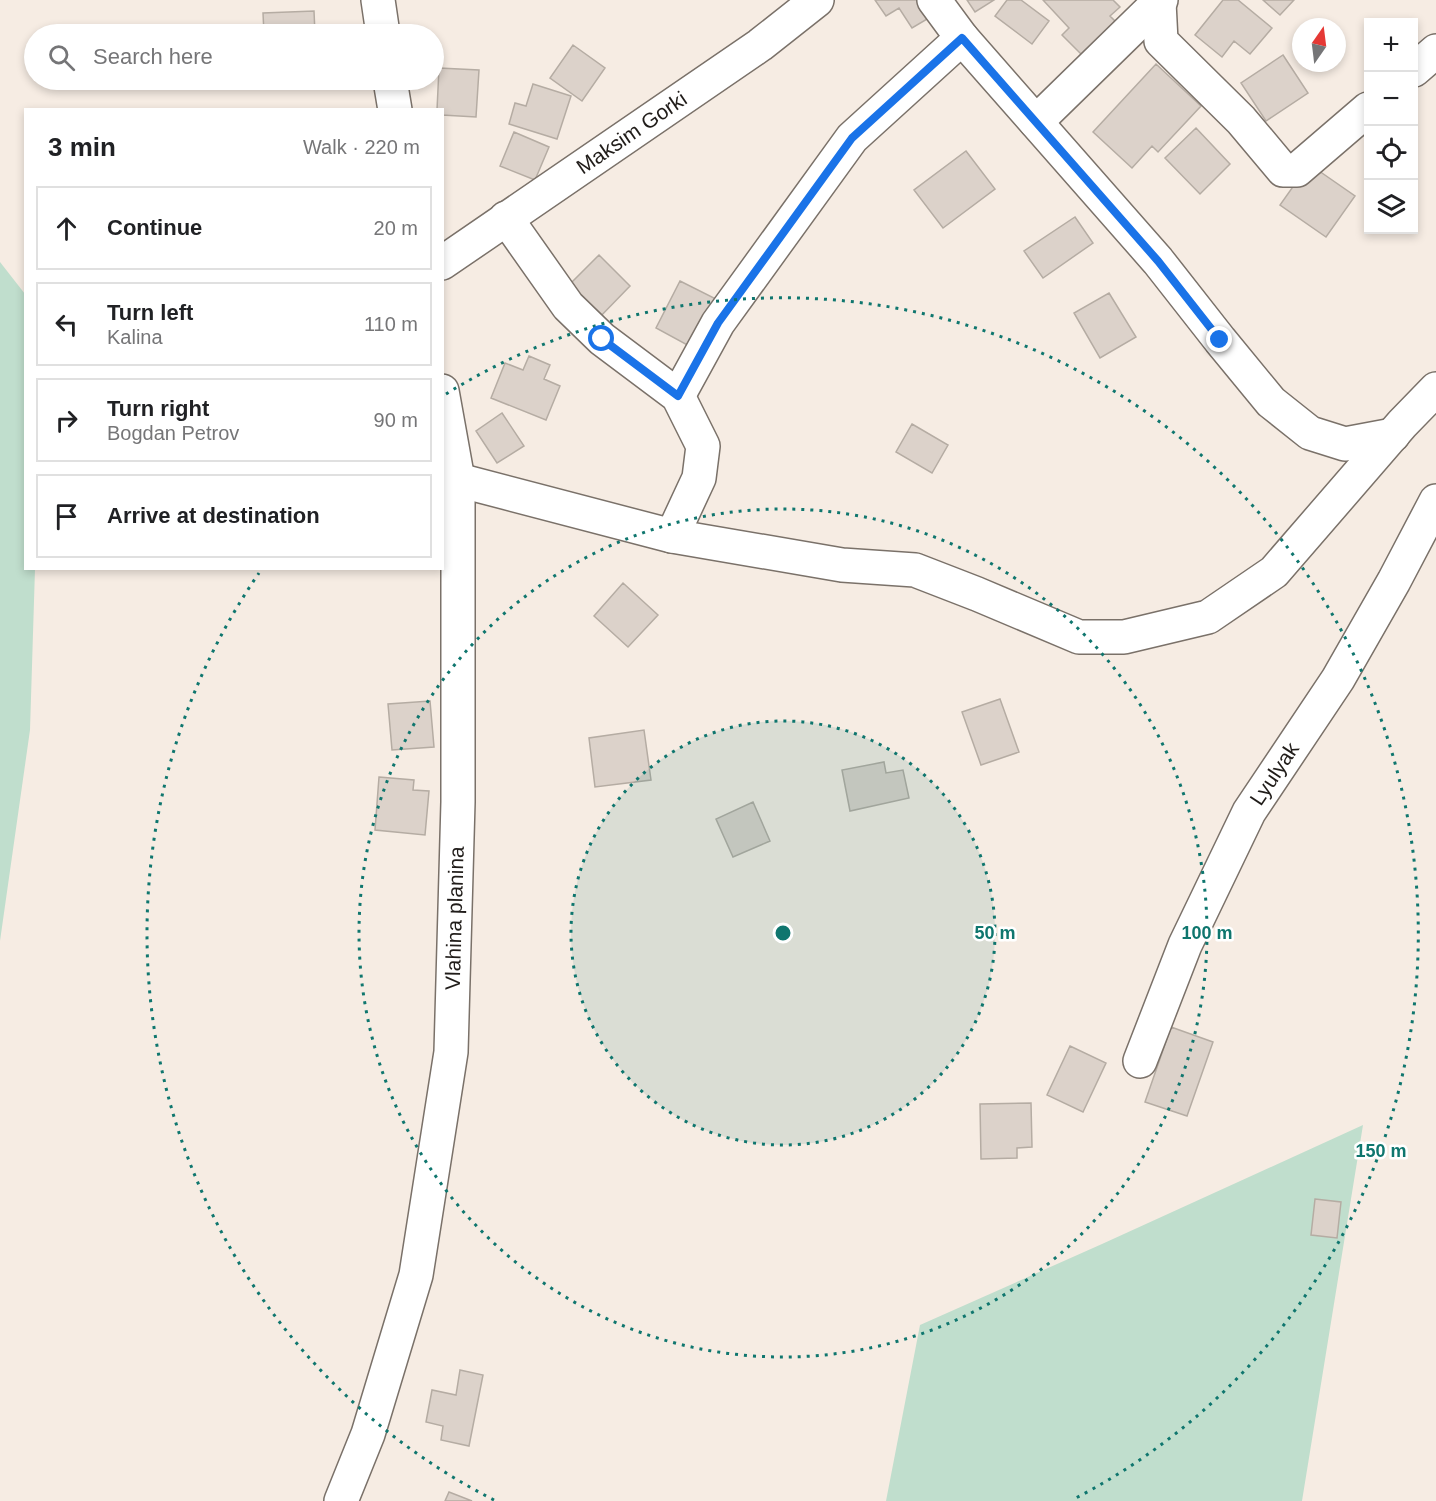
<!DOCTYPE html>
<meta charset="utf-8">
<style>
:root{--surface:#fff;--page:#f2f2f2;--text:#202124;--muted:#757577;--line:#e0e0e0}
body{margin:0;font-family:Helvetica,sans-serif;background:var(--page);color:var(--text)}
.controls{position:absolute;right:18px;top:18px;display:grid;overflow:hidden;border-radius:0px;box-shadow:0 3px 9px #0003}
.controls button{width:54px;height:54px;display:grid;place-items:center;padding:0;border:0;border-bottom:2px solid var(--line);background:var(--surface);color:var(--text);font:30px sans-serif}
.compass{position:absolute;left:1292px;top:18px;width:54px;height:54px;border-radius:50%;background:var(--surface);box-shadow:0 3px 9px #0003;rotate:14deg}
.stop{position:absolute;width:18px;height:18px;margin:-14px;border:4px solid #1a73e8;border-radius:50%;background:#fff}
.stop.end{background:#1a73e8;border-color:#fff;box-shadow:0 2px 6px #0008}
.list{margin:0;padding:0;list-style:none}
h2{display:flex;justify-content:space-between;align-items:center;height:78px;margin:0;padding:0 24px;font-size:26px}
h2 small{font-size:20px;font-weight:400;color:var(--muted)}
.list li{display:grid;grid-template-columns:39px 1fr auto;gap:18px;align-items:center;box-sizing:border-box;height:84px;margin:0 12px 12px;padding:0 12px;border:2px solid var(--line);border-radius:0px}
.list b{display:block;font-size:22px;white-space:nowrap}
.list p{margin:0;font-size:20px;white-space:nowrap;color:var(--muted)}
.list em{font-size:20px;font-style:normal;color:var(--muted)}
.icon{flex:none;width:33px;height:33px;fill:none;stroke:currentColor;stroke-width:2;stroke-linecap:round;stroke-linejoin:round}
.map{position:relative;flex:none;width:1436px;height:1501px;overflow:hidden}
.search{position:absolute;background:var(--surface);box-shadow:0 3px 9px #0003;left:24px;top:24px;width:420px;height:66px;display:flex;align-items:center;gap:15px;box-sizing:border-box;padding:0 21px;border-radius:33px;color:var(--muted);font-size:22px}
.panel{position:absolute;background:var(--surface);box-shadow:0 3px 9px #0003;left:24px;top:108px;width:420px;height:462px;border-radius:0px}
.map>svg:first-child{display:block}
.green{fill:#c0decd}
.building{fill:#dcd2ca;stroke:#b5aca3;stroke-width:1.5}
.lines{fill:none;stroke-linecap:round;stroke-linejoin:round}
.minor-casing{stroke:#7a7169;stroke-width:36}
.minor{stroke:#fff;stroke-width:33}
.route{stroke:#1a73e8;stroke-width:8}
.ring{fill:none;stroke:#0f766e;stroke-width:3;stroke-dasharray:3 6}
.labels{text-anchor:middle;stroke-width:5;stroke-linejoin:round;paint-order:stroke}
.street-label{font-size:21px;fill:#201c19;stroke:#fff}
.centre{fill:#0f766e;stroke:#fff;stroke-width:3}
.ring-label{font-size:18px;text-anchor:middle;font-weight:bold;fill:#0f766e;stroke:#fff;stroke-width:5;stroke-linejoin:round;paint-order:stroke}
</style>
<div class="map">
<svg width="1436" height="1501" viewBox="0 0 1436 1501">
<rect width="100%" height="100%" fill="#f6ece3"/>
<path class="green" d="M 0,262 L 25,294 L 26,568 L 35,569 L 30,730 L 0,941 Z
M 1363,1125 L 1302,1501 L 886,1501 L 920,1325 L 1102,1244 Z"/>
<path class="building" d="M 875,0 L 925,0 L 934,15 L 912,28 L 899,8 L 886,16 Z
M 967,0 L 994,0 L 975,12 Z
M 1007,0 L 1021,0 L 1049,21 L 1032,44 L 995,16 Z
M 1043,0 L 1113,0 L 1120,7 L 1110,16 L 1118,24 L 1084,57 L 1062,35 L 1069,28 Z
M 1223,0 L 1238,0 L 1272,28 L 1250,54 L 1234,41 L 1222,57 L 1195,35 Z
M 1263,0 L 1294,0 L 1280,15 Z
M 314,11 L 315,34 L 264,34 L 263,13 Z
M 573,45 L 605,68 L 582,101 L 550,78 Z
M 1283,55 L 1308,93 L 1266,121 L 1241,83 Z
M 1156,64 L 1201,106 L 1158,152 L 1152,146 L 1132,168 L 1093,132 Z
M 439,68 L 479,70 L 476,117 L 442,115 L 442,110 L 437,110 Z
M 533,84 L 571,96 L 557,139 L 509,124 L 515,103 L 526,106 Z
M 1196,128 L 1230,164 L 1200,194 L 1165,158 Z
M 514,132 L 549,147 L 535,180 L 500,166 Z
M 966,151 L 995,189 L 943,228 L 914,190 Z
M 1309,164 L 1355,196 L 1326,237 L 1280,205 Z
M 1075,217 L 1093,243 L 1043,278 L 1024,251 Z
M 599,255 L 630,286 L 597,320 L 565,289 Z
M 680,281 L 716,299 L 691,347 L 656,328 Z
M 1109,293 L 1136,337 L 1100,358 L 1074,313 Z
M 529,356 L 550,365 L 544,379 L 560,386 L 546,420 L 491,398 L 505,363 L 523,370 Z
M 502,413 L 524,446 L 497,463 L 476,431 Z
M 912,424 L 948,445 L 932,473 L 896,452 Z
M 623,583 L 658,615 L 628,647 L 594,616 Z
M 1000,699 L 1019,752 L 981,765 L 962,712 Z
M 430,701 L 434,747 L 392,750 L 388,704 Z
M 644,730 L 651,780 L 595,787 L 589,738 Z
M 884,762 L 886,773 L 903,770 L 909,798 L 850,811 L 842,770 Z
M 379,777 L 414,780 L 413,790 L 429,791 L 425,835 L 375,830 Z
M 753,802 L 770,841 L 733,857 L 716,819 Z
M 1171,1027 L 1213,1042 L 1187,1116 L 1145,1102 Z
M 1070,1046 L 1106,1063 L 1083,1112 L 1047,1095 Z
M 1031,1103 L 1032,1147 L 1017,1148 L 1017,1158 L 981,1159 L 980,1104 Z
M 1315,1199 L 1341,1202 L 1337,1238 L 1311,1235 Z
M 460,1370 L 483,1375 L 469,1446 L 441,1440 L 443,1426 L 426,1422 L 432,1390 L 456,1395 Z
M 449,1492 L 472,1501 L 445,1501 Z"/>
<g class="lines">
<defs>
<g id="minor">
<path d="M 378,0 L 383,34"/>
<path d="M 1157,0 L 1159,2 L 1161,41 L 1241,120 L 1283,170 L 1297,170 L 1368,109"/>
<path d="M 962,38 L 1158,261 L 1220,340 L 1271,402 L 1310,433 L 1345,444 L 1393,435"/>
<path d="M 1414,70 L 1436,51"/>
<path d="M 390,80 L 395,110"/>
<path d="M 1036,122 L 1161,0"/>
<path d="M 506,218 L 568,306 L 602,339 L 678,396 L 703,446 L 699,478 L 672,536"/>
<path id="s1" d="M 442,263 L 760,45 L 817,0"/>
<path d="M 678,396 L 718,323 L 852,138 L 962,38 L 934,0"/>
<path d="M 458,480 L 672,536 L 842,565 L 915,570 L 977,594 L 1079,637 L 1124,637 L 1208,617 L 1274,572 L 1402,424 L 1436,389"/>
<path id="s2" d="M 1140,1061 L 1185,945 L 1249,812 L 1338,679 L 1394,581 L 1436,501"/>
<path id="s3" d="M 341,1501 L 368,1434 L 416,1275 L 451,1052 L 458,802 L 458,480 L 442,391"/>
</g>
</defs>
<use href="#minor" class="minor-casing"/>
<use href="#minor" class="minor"/>
</g>
<g class="lines">
<path class="route" d="M 602,339 L 678,396 L 718,323 L 852,138 L 962,38 L 1158,261 L 1220,340"/>
</g>
<circle cx="783" cy="933" r="212" fill="#0f766e" fill-opacity=".12"/>
<g class="ring">
<circle cx="783" cy="933" r="212"/>
<circle cx="783" cy="933" r="424"/>
<path d="M494 1500A636 636 0 0 1 259 573M446 394A636 636 0 1 1 1072 1500"/>
</g>
<g class="labels">
<g class="street-label">
<text dy="7" stroke="none"><textPath href="#s1" startOffset="230">Maksim Gorki</textPath></text>
<text dy="7" stroke="none"><textPath href="#s2" startOffset="318">Lyulyak</textPath></text>
<text dy="7" stroke="none"><textPath href="#s3" startOffset="598">Vlahina planina</textPath></text>
</g>
</g>
<circle cx="783" cy="933" r="9" class="centre"/>
<g class="ring-label">
<text x="995" y="939">50 m</text>
<text x="1207" y="939">100 m</text>
<text x="1381" y="1157">150 m</text>
</g>
</svg>
<div class="controls">
<button>+</button>
<button>−</button>
<button><svg class="icon" aria-label="locate" viewBox="0 0 24 24"><circle cx="12" cy="12" r="6"/><path d="M12 2v4M12 18v4M2 12h4M18 12h4"/></svg></button>
<button><svg class="icon" aria-label="layers" viewBox="0 0 24 24"><path d="M12 4l9 5-9 5-9-5zM3 14l9 5 9-5"/></svg></button>
</div>
<svg class="compass" viewBox="-18 -18 36 36"><path d="M0-13l5 13h-10z" fill="#e53935"/><path d="M0 13l5-13h-10z" fill="#757577"/></svg>
<div class="stop" style="left:602px;top:339px"></div>
<div class="stop end" style="left:1220px;top:340px"></div>
<div class="search"><svg class="icon" aria-label="search" viewBox="0 0 24 24"><circle cx="10" cy="10" r="6"/><path d="M15 15l6 6"/></svg>Search here</div>
<section class="panel">
<h2>3 min<small>Walk · 220 m</small></h2>
<ul class="list">
<li><svg class="icon" aria-label="ahead" viewBox="0 0 24 24"><path d="M12 20V5M6 11l6-6 6 6"/></svg><div><b>Continue</b></div><em>20 m</em></li>
<li><svg class="icon" aria-label="left" viewBox="0 0 24 24"><path d="M17 20v-9H6M10 6l-5 5 5 5"/></svg><div><b>Turn left</b><p>Kalina</p></div><em>110 m</em></li>
<li><svg class="icon" aria-label="right" viewBox="0 0 24 24"><path d="M7 20v-9h11M14 6l5 5-5 5"/></svg><div><b>Turn right</b><p>Bogdan Petrov</p></div><em>90 m</em></li>
<li><svg class="icon" aria-label="arrive" viewBox="0 0 24 24"><path d="M6 21V4h12l-3 4 3 4H6"/></svg><div><b>Arrive at destination</b></div></li>
</ul>
</section>
</div>
